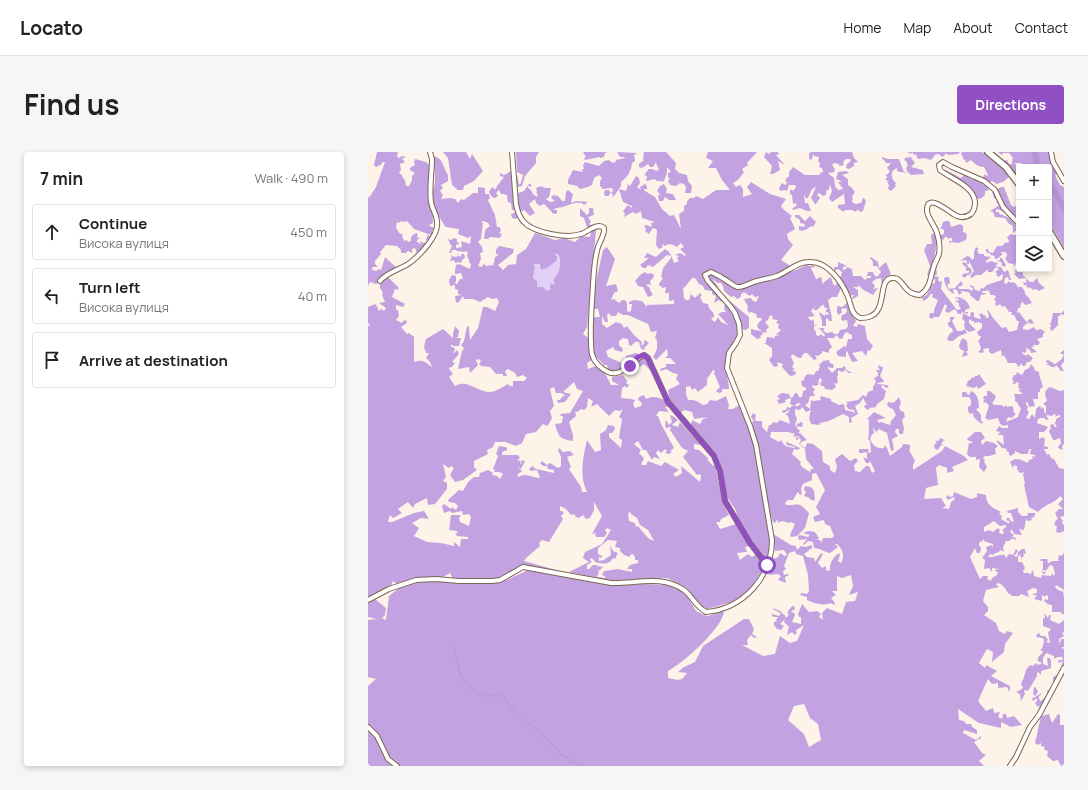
<!DOCTYPE html>
<meta charset="utf-8">
<style>
:root{--surface:#fff;--page:#f6f6f6;--text:#222;--muted:#767676;--line:#e0e0e0;--accent:#914fc4}
body{margin:0;font-family:Manrope,sans-serif;background:var(--page);color:var(--text)}
.controls{position:absolute;right:12px;top:12px;display:grid;overflow:hidden;border-radius:4px;box-shadow:0 2px 6px #0003}
.controls button{width:36px;height:36px;display:grid;place-items:center;padding:0;border:0;border-bottom:1px solid var(--line);background:var(--surface);color:var(--text);font:20px sans-serif}
.stop{position:absolute;width:12px;height:12px;margin:-9px;border:3px solid #914fc4;border-radius:50%;background:#fff}
.stop.end{background:#914fc4;border-color:#fff;box-shadow:0 1px 4px #0008}
.list{margin:0;padding:0;list-style:none}
h2{display:flex;justify-content:space-between;align-items:center;height:52px;margin:0;padding:0 16px;font-size:17px}
h2 small{font-size:13px;font-weight:400;color:var(--muted)}
.list li{display:grid;grid-template-columns:26px 1fr auto;gap:12px;align-items:center;box-sizing:border-box;height:56px;margin:0 8px 8px;padding:0 8px;border:1px solid var(--line);border-radius:4px}
.list b{display:block;font-size:15px;white-space:nowrap}
.list p{margin:0;font-size:13px;white-space:nowrap;color:var(--muted)}
.list em{font-size:13px;font-style:normal;color:var(--muted)}
.icon{flex:none;width:22px;height:22px;fill:none;stroke:currentColor;stroke-width:2;stroke-linecap:round;stroke-linejoin:round}
.map{position:relative;flex:none;width:696px;height:614px;overflow:hidden;border-radius:4px}
header{display:flex;align-items:center;gap:24px;box-sizing:border-box;height:56px;padding:0 20px;background:var(--surface);border-bottom:1px solid var(--line)}
header strong{font-size:19px}
nav{display:flex;gap:22px;margin-inline-start:auto;font-size:14px}
.intro{display:flex;align-items:center;justify-content:space-between;box-sizing:border-box;height:96px;padding:0 24px}
h1{margin:0;font-size:28px}
.button{padding:10px 18px;border-radius:4px;background:var(--accent);color:#fff;font-size:14px;font-weight:700}
main{display:flex;gap:24px;padding:0 24px}
aside{flex:1;background:var(--surface);border-radius:4px;box-shadow:0 2px 6px #0003}
.map>svg:first-child{display:block}
.green{fill:#e3d0f7}
.forest{fill:#c3a2e2;fill-rule:evenodd}
.lines{fill:none;stroke-linecap:round;stroke-linejoin:round}
.stream{stroke:#b695d5;stroke-width:1}
.river{stroke:#b695d5;stroke-width:6}
.street-casing{stroke:#7d664f;stroke-width:6}
.secondary-casing{stroke:#7d664f;stroke-width:8}
.street{stroke:#fff;stroke-width:4}
.secondary{stroke:#fff;stroke-width:5.5}
.route{stroke:#914fc4;stroke-width:5}
</style>
<header>
<strong>Locato</strong>
<nav><a>Home</a><a>Map</a><a>About</a><a>Contact</a></nav>
</header>
<div class="intro"><h1>Find us</h1><a class="button">Directions</a></div>
<main>
<aside>
<h2>7 min<small>Walk · 490 m</small></h2>
<ul class="list">
<li><svg class="icon" aria-label="ahead" viewBox="0 0 24 24"><path d="M12 20V5M6 11l6-6 6 6"/></svg><div><b>Continue</b><p>Висока вулиця</p></div><em>450 m</em></li>
<li><svg class="icon" aria-label="left" viewBox="0 0 24 24"><path d="M17 20v-9H6M10 6l-5 5 5 5"/></svg><div><b>Turn left</b><p>Висока вулиця</p></div><em>40 m</em></li>
<li><svg class="icon" aria-label="arrive" viewBox="0 0 24 24"><path d="M6 21V4h12l-3 4 3 4H6"/></svg><div><b>Arrive at destination</b></div></li>
</ul>
</aside>
<div class="map">
<svg width="696" height="614" viewBox="0 0 696 614">
<rect width="100%" height="100%" fill="#fef3e8"/>
<path class="green" d="M 186,101 L 191,103 C 194,113 191,121 185,128 L 187,133 L 184,131 L 184,137 L 178,139 L 169,136 L 169,132 L 165,126 L 167,115 L 164,112 L 172,112 L 174,118 L 179,116 L 185,111 Z"/>
<path class="forest" d="M 9,0 L 30,0 L 29,5 L 32,6 L 33,4 L 38,5 L 34,7 L 37,10 L 32,12 L 33,18 L 31,21 L 35,24 L 34,25 L 37,28 L 38,34 L 41,34 L 44,28 L 44,24 L 47,21 L 42,18 L 42,16 L 47,13 L 46,10 L 47,7 L 58,10 L 63,15 L 65,71 L 61,73 L 62,74 L 66,76 L 64,79 L 65,83 L 60,82 L 63,86 L 60,90 L 58,88 L 60,82 L 46,77 L 39,69 L 37,70 L 33,69 L 31,71 L 29,70 L 28,76 L 32,82 L 35,82 L 34,84 L 36,89 L 39,88 L 40,90 L 43,89 L 43,85 L 46,82 L 49,81 L 50,84 L 48,85 L 52,86 L 49,88 L 49,90 L 53,92 L 52,89 L 56,91 L 57,90 L 57,93 L 49,101 L 47,96 L 44,97 L 44,101 L 40,99 L 38,101 L 33,101 L 33,98 L 29,94 L 18,93 L 12,100 L 13,102 L 7,109 L 7,112 L 10,115 L 4,115 L 5,117 L 3,118 L 9,119 L 10,117 L 13,118 L 17,105 L 30,117 L 18,123 L 31,136 L 29,138 L 27,137 L 24,145 L 37,152 L 35,155 L 28,153 L 28,158 L 30,158 L 31,164 L 28,168 L 34,171 L 35,169 L 38,168 L 39,171 L 33,175 L 39,182 L 41,181 L 46,185 L 46,210 C 55,207 57,210 64,215 L 62,210 L 58,206 L 61,201 L 58,201 L 56,195 L 58,187 L 75,177 L 85,186 L 85,182 L 87,174 L 91,179 L 90,185 L 87,186 L 93,186 L 91,194 L 85,194 L 83,192 L 83,195 L 85,195 L 87,197 L 85,202 L 89,198 L 91,202 L 84,210 L 87,211 L 84,215 L 82,215 L 81,217 L 85,222 L 81,225 L 87,234 C 99,227 108,239 120,240 C 127,241 134,235 140,232 L 142,234 L 145,234 L 145,229 L 156,229 L 159,226 L 155,223 L 149,225 L 147,221 L 140,217 L 137,219 L 139,224 L 135,224 L 135,222 L 128,222 L 122,215 L 113,214 L 111,212 L 113,209 L 111,207 L 108,208 L 110,213 L 102,221 L 101,215 L 90,217 L 94,199 L 96,196 L 93,193 L 96,189 L 99,174 L 101,175 L 102,188 L 110,176 L 115,155 L 119,155 L 127,159 L 131,150 L 129,146 L 124,147 L 120,145 L 112,150 L 105,147 L 96,147 L 95,144 L 90,151 L 88,150 L 87,144 L 94,143 L 90,142 L 90,138 L 87,137 L 87,133 L 82,134 L 81,128 L 84,123 L 88,124 L 88,130 L 86,131 L 89,132 L 92,127 L 95,127 L 93,121 L 87,122 L 87,119 L 88,113 L 91,112 L 102,117 L 103,112 L 101,110 L 101,108 L 99,104 L 100,101 L 98,99 L 96,100 L 91,99 L 89,101 L 92,105 L 94,102 L 96,102 L 97,106 L 94,108 L 93,111 L 90,110 L 88,111 L 85,108 L 82,109 L 82,108 L 84,105 L 82,103 L 87,105 L 91,104 L 89,102 L 90,99 L 89,99 L 88,98 L 84,98 L 83,101 L 81,101 L 84,94 L 82,92 L 80,87 L 84,88 L 85,86 L 89,87 L 89,90 L 91,91 L 90,93 L 88,92 L 88,96 L 94,95 L 93,89 L 102,92 L 103,84 L 100,86 L 90,82 L 91,77 L 78,75 C 73,69 62,49 64,41 C 65,37 67,34 67,29 C 67,21 66,13 66,4 C 76,7 75,16 80,23 L 80,29 L 73,33 L 75,36 L 72,39 L 75,43 L 73,47 L 81,46 L 87,47 L 90,51 L 93,47 L 96,48 L 105,41 L 110,41 L 110,35 L 117,36 L 117,42 L 121,42 L 122,46 L 120,48 L 127,63 L 129,75 L 132,75 L 133,79 L 131,81 L 134,82 L 132,86 L 122,85 L 120,87 L 116,87 L 117,78 L 122,74 L 120,71 L 115,69 L 113,70 L 115,71 L 113,87 L 110,90 L 114,95 L 115,100 L 112,101 L 113,107 L 110,114 L 113,115 L 116,112 L 118,114 L 124,113 L 125,114 L 127,105 L 131,103 L 128,102 L 128,98 L 131,94 L 146,97 L 145,101 L 130,113 L 135,118 L 140,113 L 148,112 L 149,103 L 158,97 L 167,81 L 187,88 L 196,86 L 207,90 L 213,84 L 222,85 L 223,80 L 222,76 L 219,75 L 216,66 L 212,64 L 212,56 L 219,63 L 221,61 L 221,56 L 225,56 L 226,63 L 220,65 L 223,70 L 221,72 L 224,73 L 228,79 L 219,175 L 215,182 L 222,187 L 222,200 L 224,208 L 219,211 L 220,217 L 228,214 L 238,223 L 243,233 L 251,233 L 244,229 L 244,225 L 255,223 L 259,229 L 258,231 L 261,233 L 259,236 L 257,234 L 254,236 L 253,246 L 263,247 L 267,248 L 265,252 L 267,256 L 273,254 L 274,251 L 270,248 L 271,245 L 276,243 L 278,247 C 288,242 296,248 305,253 L 302,249 L 300,238 L 312,232 L 308,227 L 310,222 L 305,221 L 298,217 L 293,219 L 292,217 L 298,215 L 298,212 L 308,212 L 302,206 L 297,206 L 300,203 L 299,197 L 288,208 L 285,205 L 289,197 L 289,188 L 287,186 L 289,179 L 283,180 L 280,172 L 260,163 L 255,163 L 250,160 L 248,164 L 243,164 L 241,161 L 239,163 L 240,170 L 237,170 L 234,164 L 234,172 L 239,176 L 248,170 L 254,172 L 256,176 L 259,174 L 266,183 L 274,190 L 273,194 L 276,192 L 276,189 L 277,188 L 281,191 L 276,196 L 277,198 L 273,197 L 271,190 L 267,190 L 263,194 L 261,193 L 260,187 L 255,186 L 251,189 L 251,193 L 255,197 L 254,200 L 247,198 L 245,195 L 238,199 L 240,205 L 254,211 L 258,208 L 258,204 L 268,201 L 271,202 L 269,208 L 276,206 L 280,209 L 284,220 L 276,212 L 272,215 L 270,213 C 260,217 250,222 240,218 L 239,213 L 236,213 L 226,203 C 226,191 224,180 223,168 L 227,165 L 232,165 L 230,157 L 225,157 L 227,134 L 235,98 L 239,95 L 247,107 L 238,134 L 248,132 L 250,139 L 246,141 L 243,148 L 246,147 L 251,151 L 254,148 L 257,148 L 259,151 L 259,159 L 261,160 L 263,159 L 264,152 L 261,152 L 261,150 L 266,148 L 274,149 L 279,155 L 279,153 L 306,152 L 306,148 L 301,149 L 301,141 L 297,141 L 298,135 L 294,136 L 293,134 L 291,134 L 291,132 L 295,126 L 293,125 L 295,116 L 303,106 L 303,104 L 299,103 L 285,115 L 280,113 L 278,116 L 275,116 L 272,113 L 281,106 L 276,106 L 279,101 L 288,105 L 297,97 C 303,100 304,106 306,111 L 311,109 L 309,106 L 311,104 L 307,103 L 312,101 L 317,104 L 318,103 L 312,97 L 316,95 L 313,91 L 309,95 C 304,92 302,91 296,94 L 295,92 L 294,93 L 295,95 L 291,97 L 288,93 L 289,78 L 286,76 L 284,77 L 281,82 L 277,79 L 278,77 L 276,74 L 278,73 L 284,75 L 283,71 L 287,70 L 274,66 L 273,59 L 268,62 L 265,60 L 256,65 L 257,62 L 255,59 L 260,53 L 264,56 L 264,54 L 255,50 L 251,37 L 258,39 L 260,32 L 262,34 L 268,24 L 271,26 L 272,31 L 269,35 L 273,38 L 272,35 L 277,32 L 279,34 L 279,37 L 276,37 L 277,39 L 287,45 L 294,57 L 302,64 L 306,63 L 313,77 L 311,62 L 316,59 L 316,54 L 319,52 L 319,49 L 322,46 L 326,46 L 328,44 L 335,47 L 348,38 L 362,38 L 354,28 L 348,16 L 340,16 L 345,9 L 338,6 L 340,0 L 389,0 L 379,11 L 380,13 L 374,17 L 376,20 L 370,28 L 365,31 L 368,35 L 372,33 L 375,37 L 375,45 L 384,42 L 379,35 L 383,30 L 402,42 L 418,47 L 413,54 L 415,57 L 424,64 L 422,66 L 427,77 L 419,82 L 420,87 L 425,93 L 413,108 L 421,113 L 423,120 L 439,113 L 442,114 L 445,113 L 447,116 L 444,115 L 443,116 L 448,127 L 450,127 L 451,125 L 454,126 L 454,130 L 455,132 L 456,130 L 463,125 L 465,132 L 468,134 L 468,132 L 470,130 L 473,136 L 469,145 L 464,145 L 460,148 C 461,155 464,162 464,169 L 461,169 L 460,167 L 458,166 L 458,174 L 454,174 L 454,169 L 451,160 L 457,164 L 457,162 L 460,163 L 461,161 L 458,160 L 458,158 L 460,156 L 457,156 L 455,152 L 454,154 L 451,154 L 453,156 L 450,156 L 450,158 L 446,158 L 446,155 L 448,153 L 443,159 L 447,164 L 440,165 L 443,169 L 445,167 L 446,170 L 446,173 L 451,172 L 446,174 L 446,177 L 448,180 L 448,183 L 451,184 L 453,182 L 456,185 L 457,183 L 452,177 L 450,178 L 452,176 L 457,176 L 455,178 L 458,181 L 465,180 L 466,182 L 470,182 L 472,178 L 478,177 L 480,174 L 479,168 L 475,169 L 473,167 L 474,163 L 477,162 L 479,159 L 478,156 L 473,157 L 474,160 L 471,163 L 469,161 L 469,155 L 470,154 L 474,155 L 479,151 L 482,160 L 488,169 L 485,174 L 489,175 L 490,172 L 497,174 L 499,187 L 505,194 L 502,199 L 500,198 L 498,204 L 494,199 L 484,201 L 490,209 L 484,210 L 479,199 L 478,200 L 478,205 L 470,204 L 468,200 L 476,194 L 478,195 L 480,187 L 484,187 L 484,183 L 478,180 L 475,184 L 475,186 L 472,187 L 468,183 L 466,186 L 459,186 L 464,195 L 461,198 L 461,201 L 454,199 L 454,201 L 450,204 L 447,203 L 449,207 L 446,208 L 439,201 L 436,201 L 433,206 L 431,206 L 424,202 L 423,205 L 426,211 L 424,215 L 427,217 L 424,218 L 428,220 L 427,223 L 422,224 L 414,215 L 415,212 L 409,210 L 410,214 L 406,215 L 401,208 L 404,204 L 404,196 L 396,191 L 398,191 L 398,188 L 399,185 L 407,186 L 407,184 L 411,183 L 407,181 L 410,181 L 413,178 L 410,176 L 411,172 L 408,171 L 410,168 L 404,167 L 405,164 L 403,164 L 402,163 L 400,168 L 397,170 L 401,175 L 398,178 L 399,180 L 396,181 L 394,179 L 395,182 L 392,184 L 393,186 L 389,187 L 383,182 L 383,177 L 385,177 L 386,178 L 394,179 L 390,176 L 389,174 L 391,170 L 394,168 L 393,166 L 389,166 L 388,162 L 383,160 L 381,161 L 379,157 L 380,155 L 376,147 L 383,146 L 385,149 L 388,150 L 391,144 L 387,145 L 384,142 L 382,144 L 376,140 L 373,142 L 373,145 L 369,147 L 366,144 L 363,145 L 356,139 L 355,134 L 353,131 L 350,131 L 344,127 L 349,133 L 355,148 L 354,150 L 351,148 L 346,151 L 348,144 L 344,142 L 344,139 L 337,138 L 335,134 L 331,132 L 327,126 L 324,126 L 317,135 L 315,136 L 316,146 L 318,148 L 321,148 L 323,142 L 327,146 L 332,141 L 334,143 L 332,145 L 335,151 L 340,152 L 341,156 L 346,162 L 346,165 L 343,166 L 345,169 L 347,170 L 350,165 L 353,170 L 360,173 L 350,162 L 354,160 L 358,160 L 356,157 L 357,150 L 363,150 L 381,165 L 381,176 L 377,178 L 371,176 C 369,189 361,194 358,205 C 355,216 361,226 361,237 L 354,237 L 354,240 L 351,241 L 348,239 L 352,235 L 346,221 L 347,219 L 345,218 L 339,227 L 339,233 L 330,240 L 327,236 L 324,238 L 322,234 L 318,235 L 318,242 L 320,248 C 326,247 330,250 335,253 L 339,252 L 342,248 L 348,249 L 358,244 L 361,253 L 360,257 L 365,257 L 373,252 L 383,277 L 386,278 L 384,270 L 386,269 L 383,265 L 385,261 L 388,263 L 387,267 L 388,269 L 394,269 L 394,275 L 399,280 L 401,273 L 403,273 L 405,270 L 409,271 L 412,268 L 422,272 L 420,264 L 417,262 L 420,261 L 422,257 L 416,261 L 414,260 L 415,258 L 418,258 L 419,255 L 423,256 L 423,254 L 430,254 L 433,252 L 430,251 L 426,254 L 422,252 L 423,247 L 422,246 L 417,248 L 418,250 L 411,252 L 409,248 L 412,247 L 409,244 L 414,241 L 421,242 L 422,245 L 424,246 L 427,241 L 429,241 L 431,245 L 434,245 L 435,239 L 438,238 L 438,236 L 434,234 L 433,229 L 436,228 L 437,224 L 440,222 L 446,223 L 448,219 L 450,219 L 452,215 L 451,213 L 455,209 L 461,208 L 462,211 L 466,213 L 465,216 L 459,215 L 464,221 L 469,216 L 474,216 L 476,214 L 478,215 L 477,217 L 484,221 L 480,221 L 478,218 L 474,220 L 470,218 L 470,223 L 469,225 L 470,230 L 468,232 L 466,231 L 468,235 L 464,238 L 457,237 L 456,234 L 453,234 L 452,231 L 454,229 L 453,226 L 451,227 L 450,233 L 447,234 L 445,233 L 444,235 L 447,237 L 445,240 L 447,244 L 442,244 L 440,251 L 437,253 L 442,257 L 443,250 L 442,248 L 445,249 L 453,248 L 452,246 L 453,244 L 463,247 L 463,249 L 471,253 L 476,252 L 477,258 L 485,260 L 487,262 L 486,258 L 480,257 L 478,253 L 480,252 L 478,250 L 490,248 L 495,243 L 498,245 L 500,240 L 505,238 L 505,235 L 508,230 L 506,226 L 510,224 L 510,221 L 508,218 L 512,218 L 510,215 L 511,213 L 513,215 L 514,214 L 515,216 L 512,224 L 516,229 L 515,230 L 510,231 L 509,232 L 519,233 L 521,235 L 518,236 L 515,233 L 513,235 L 518,239 L 516,247 L 509,252 L 508,255 L 502,256 L 500,258 L 496,255 L 497,253 L 499,253 L 495,246 L 492,251 L 487,254 L 490,262 L 483,266 L 484,270 L 481,271 L 481,265 L 475,262 L 461,269 L 452,271 L 451,273 L 443,272 L 441,266 L 443,258 L 438,260 L 434,255 L 432,258 L 427,257 L 427,262 L 429,267 L 427,273 L 429,274 L 429,271 L 431,272 L 432,270 L 435,271 L 434,275 L 431,275 L 432,274 L 428,275 L 432,279 L 430,281 L 432,281 L 439,288 L 433,290 L 432,292 L 437,296 L 439,291 L 445,292 L 454,299 L 455,310 L 462,314 L 462,318 L 467,321 L 469,315 L 467,307 L 474,302 L 482,309 L 488,306 L 490,309 L 486,313 L 487,319 L 492,320 L 498,314 L 501,314 L 504,321 L 507,319 L 502,309 L 501,311 L 498,311 L 495,305 L 499,307 L 499,301 L 496,300 L 495,301 L 491,301 L 491,297 L 500,297 L 501,299 L 499,300 L 502,301 L 503,299 L 502,289 L 500,287 C 502,281 500,275 501,268 L 499,267 L 506,260 L 518,266 L 509,268 L 511,271 L 513,270 L 522,273 L 523,269 L 528,263 L 525,257 L 522,256 L 519,253 L 520,250 C 526,252 527,250 531,245 L 533,251 L 531,256 L 533,259 L 536,260 L 537,265 L 534,268 L 536,276 L 535,282 L 531,282 L 531,277 L 528,277 L 527,280 L 530,284 L 524,287 L 526,298 L 523,299 L 519,281 L 511,277 L 508,280 L 505,275 L 506,282 L 504,282 L 502,287 C 505,294 509,297 516,296 L 517,293 L 519,296 L 522,304 L 534,295 L 535,292 L 537,292 L 542,293 L 542,297 L 541,298 L 547,309 L 545,313 L 545,318 L 574,299 L 577,294 L 573,293 L 570,298 L 567,297 L 566,293 L 569,291 L 567,289 L 570,289 L 573,286 L 576,288 L 573,292 L 596,304 L 600,308 L 584,315 L 586,319 L 579,321 L 579,316 L 571,313 L 568,316 L 570,333 L 558,336 L 556,347 L 573,346 L 578,354 L 574,356 L 581,357 L 583,350 L 587,347 L 586,345 L 580,348 L 578,345 L 579,343 L 582,345 L 585,344 L 586,340 L 603,347 L 609,345 L 609,341 L 618,343 C 618,353 625,356 633,360 L 631,362 L 634,364 L 633,367 L 640,371 L 642,371 L 641,369 L 638,368 L 640,365 L 643,369 L 646,370 L 643,361 L 640,361 L 639,359 L 650,356 L 650,360 L 654,364 L 659,364 L 660,361 L 667,361 L 667,363 L 666,365 L 663,366 L 664,368 L 660,369 L 658,367 L 656,378 L 651,377 L 654,383 L 646,382 L 645,379 L 643,378 L 642,380 L 646,383 L 644,385 L 647,385 L 648,387 L 647,388 L 645,386 L 643,388 L 643,387 L 641,389 L 638,389 L 635,395 L 636,400 L 633,398 L 629,401 L 627,401 L 625,403 L 622,402 L 620,405 C 626,406 631,402 637,403 L 638,406 L 641,402 L 645,403 L 648,397 L 650,399 L 646,404 L 649,405 L 650,400 L 654,397 L 657,397 L 658,402 L 655,401 L 656,404 L 653,406 L 652,402 L 650,405 L 650,410 L 654,410 L 657,416 L 655,419 L 656,421 L 661,421 L 662,423 L 665,418 L 666,424 L 673,426 L 674,423 L 683,424 L 684,421 L 686,424 L 687,422 L 685,414 L 682,413 L 678,419 L 675,418 L 675,420 L 678,420 L 677,422 L 674,421 L 675,415 L 675,409 L 672,409 L 673,407 L 679,407 L 680,408 L 679,410 L 681,411 L 684,409 L 692,409 L 690,408 L 691,403 L 694,404 L 696,400 L 696,438 L 688,433 L 687,435 L 690,438 L 696,440 L 695,441 L 696,444 L 696,480 L 694,481 L 696,484 L 691,487 L 691,490 L 692,491 L 693,487 L 696,487 L 696,495 L 694,495 L 694,496 L 696,497 L 696,514 L 693,513 L 695,509 L 691,511 L 690,510 L 691,508 L 695,508 L 694,505 L 690,505 L 686,507 L 686,504 L 678,501 L 675,506 L 675,512 L 680,514 L 679,506 L 682,506 L 683,509 L 683,516 L 673,519 L 673,523 L 670,520 L 669,521 L 669,524 L 660,539 L 656,538 L 657,542 L 653,549 L 652,542 L 648,540 L 654,537 L 655,534 L 653,534 L 654,528 L 655,528 L 658,518 L 662,513 L 665,514 L 668,511 L 670,513 L 674,511 L 670,509 C 669,503 673,504 675,500 L 672,497 L 674,497 L 676,489 L 675,486 L 668,485 L 669,482 L 671,481 L 673,484 L 677,484 L 680,488 L 678,490 L 682,491 L 680,481 L 683,477 L 675,474 L 675,466 L 677,466 L 676,461 L 680,466 L 681,463 L 683,463 L 682,468 L 691,472 L 696,468 L 696,463 L 692,460 L 684,460 L 684,453 L 679,452 L 678,450 L 676,450 L 677,447 L 680,448 L 680,444 L 678,443 L 677,445 L 674,443 L 674,449 L 666,447 L 669,443 L 665,443 L 665,442 L 669,441 L 669,437 L 665,436 L 659,439 L 661,445 L 653,442 L 651,444 L 643,444 L 643,442 L 641,442 C 637,437 636,433 630,431 L 628,432 L 631,435 L 618,438 L 615,449 L 620,455 L 620,459 L 616,463 L 628,471 L 631,479 L 637,482 L 639,479 L 645,481 L 637,492 L 636,500 L 624,510 L 625,500 L 619,497 L 611,511 L 617,516 L 618,513 L 629,519 L 623,524 L 642,534 L 642,539 L 641,539 L 639,535 L 630,536 L 630,531 L 624,532 L 620,527 L 610,549 L 618,559 L 625,556 L 626,561 L 632,560 L 630,565 L 634,567 L 635,562 L 638,562 L 639,566 L 646,564 L 654,573 L 643,575 L 633,570 L 633,576 L 611,571 L 590,557 L 591,568 L 596,569 L 598,572 L 603,572 L 604,575 L 609,578 L 609,582 L 596,578 L 595,581 L 608,588 L 613,584 L 613,586 L 606,590 L 614,601 L 618,603 L 611,609 L 616,614 L 0,614 L 0,534 L 8,527 L 0,525 L 0,468 L 9,467 L 0,465 L 0,451 L 7,447 L 18,456 L 17,463 L 14,466 L 18,468 L 21,444 L 35,433 L 48,429 L 129,431 L 141,427 L 160,418 L 229,430 L 300,433 L 318,442 L 328,459 L 336,463 L 340,464 L 356,459 C 355,476 315,511 300,519 L 300,526 L 310,528 L 314,527 L 319,521 L 310,520 L 316,515 L 327,510 L 335,494 L 376,467 L 381,467 L 386,477 L 384,482 L 389,485 L 386,486 L 383,483 L 379,488 L 380,493 L 374,493 L 395,504 L 407,502 L 412,484 L 422,491 L 429,489 L 436,473 L 427,479 L 429,480 L 427,483 L 424,480 L 419,483 L 421,475 L 416,470 L 417,467 L 412,472 L 416,474 L 413,478 L 409,477 L 406,473 L 406,470 L 409,469 L 408,468 L 410,465 L 406,465 L 404,464 L 404,462 L 411,464 L 412,463 L 412,461 L 405,457 L 405,456 L 414,460 L 413,461 L 417,463 L 417,465 L 419,465 L 421,462 L 419,461 L 423,455 L 426,454 L 427,456 L 426,458 L 423,459 L 424,461 L 426,460 L 427,463 L 424,470 L 433,472 L 433,465 L 431,465 L 430,462 L 434,452 L 441,460 L 449,459 L 453,462 L 451,465 L 455,468 L 454,461 L 459,456 L 474,462 L 478,450 L 487,449 L 490,440 L 481,443 L 485,434 L 483,423 L 474,426 L 469,424 L 469,439 L 464,439 L 468,443 L 463,446 L 467,451 L 466,453 L 463,451 C 456,454 447,452 439,448 L 439,445 L 432,443 L 433,441 L 439,442 L 441,439 L 440,423 L 435,404 L 428,402 L 427,399 L 421,401 L 416,414 L 418,417 L 415,419 L 416,423 L 420,422 L 421,423 L 417,425 L 418,431 L 410,428 L 413,424 L 410,422 L 401,423 L 405,407 L 410,405 L 412,401 L 417,404 L 419,403 L 416,398 L 407,399 L 405,382 L 423,393 L 428,394 L 429,398 L 433,394 L 437,395 L 444,393 L 444,396 L 436,402 L 439,405 L 446,406 L 447,410 L 453,401 L 455,402 L 450,411 L 454,416 L 458,414 L 458,418 L 462,419 C 461,412 465,405 471,401 L 472,403 L 470,409 L 473,411 C 477,403 475,398 469,392 L 467,392 L 470,395 L 462,401 C 456,400 452,396 446,396 L 445,390 L 440,389 L 436,393 L 435,392 L 439,387 L 431,388 L 430,384 L 432,383 L 440,385 L 442,383 L 435,381 L 437,380 L 442,379 L 447,380 L 451,386 L 449,388 L 452,388 L 453,391 L 455,386 L 464,386 L 466,384 L 462,374 L 457,372 L 456,368 L 447,370 L 445,365 L 452,362 L 448,355 L 457,338 L 448,321 L 444,322 L 444,328 L 435,332 L 433,337 L 434,343 L 431,342 L 431,340 L 429,341 L 425,348 L 420,348 L 417,351 L 418,353 C 432,354 429,348 441,361 L 437,376 L 429,384 L 423,385 L 422,383 L 427,372 L 423,370 L 421,371 L 414,369 L 410,371 L 410,367 L 407,371 L 405,370 L 402,361 L 397,363 L 403,391 L 400,408 L 397,409 L 383,389 L 371,369 L 367,357 L 359,345 L 355,319 L 349,303 L 323,273 L 324,268 L 332,272 L 335,267 L 340,265 L 326,267 L 324,260 L 316,258 L 313,261 L 306,254 L 297,255 L 301,260 L 291,259 L 288,264 L 290,264 L 293,272 L 306,296 L 302,299 L 304,300 L 301,302 L 297,301 L 299,299 L 297,297 L 293,301 L 290,298 L 288,301 L 292,307 L 286,305 L 284,308 L 278,298 L 275,298 L 270,289 L 266,292 L 273,298 L 271,301 L 276,306 L 273,313 L 278,313 L 280,309 L 293,314 L 297,310 L 311,318 L 305,322 L 308,325 L 314,321 L 313,314 L 332,330 L 333,324 L 332,322 L 329,323 L 315,305 L 320,299 L 314,296 L 304,281 L 304,280 L 302,279 L 303,275 L 298,276 L 297,273 L 298,268 L 301,273 L 304,270 L 302,263 L 305,264 L 310,268 L 304,273 L 310,275 L 312,270 L 333,293 L 326,292 L 326,297 L 331,298 L 341,307 L 339,307 L 345,314 L 347,312 L 355,351 L 361,363 L 353,367 L 352,370 L 348,370 L 352,377 L 368,372 L 381,394 L 377,395 L 379,400 L 369,401 L 372,408 L 380,402 L 384,405 L 388,402 L 396,415 C 390,425 384,436 375,443 C 365,451 350,454 339,457 L 331,452 L 319,436 L 299,426 L 251,430 L 201,420 L 221,410 L 215,406 L 217,400 L 234,392 L 243,378 L 239,376 L 237,378 L 239,381 L 236,385 L 228,385 L 227,381 L 224,382 L 234,364 L 226,350 L 226,358 L 222,366 L 218,367 L 215,363 L 211,366 L 208,365 L 206,362 L 203,363 L 198,357 L 192,354 L 192,359 L 194,359 L 196,361 L 193,364 L 195,367 L 181,390 L 174,388 L 171,391 L 172,394 L 158,406 L 156,409 L 192,419 L 159,415 L 132,428 L 85,427 L 82,421 L 75,425 L 54,426 L 29,432 L 25,429 L 23,434 L 9,442 L 7,441 L 0,447 L 0,174 L 2,173 L 0,171 L 0,155 L 7,152 L 10,156 L 10,159 L 13,157 L 16,159 L 18,156 L 11,151 L 17,150 L 14,143 L 15,141 L 12,136 L 12,129 L 8,132 L 2,130 L 0,134 L 0,44 L 1,46 L 8,35 L 17,10 L 14,10 L 14,12 L 8,15 L 6,13 ZM 186,101 L 191,103 C 194,113 191,121 185,128 L 187,133 L 183,131 L 182,136 L 183,137 L 179,139 L 175,135 L 169,135 L 169,129 L 165,126 L 167,115 L 165,112 L 172,112 L 173,118 L 179,116 L 188,109 L 189,105 ZM 206,230 L 209,237 L 215,239 L 202,261 L 192,262 L 193,264 L 195,264 L 194,271 L 187,272 C 191,285 191,287 205,289 L 205,283 L 201,270 L 208,264 L 207,259 L 209,260 L 213,257 L 216,258 L 219,255 L 220,246 L 225,249 L 223,255 L 229,252 L 241,264 L 247,258 L 252,259 L 255,257 L 251,265 L 254,267 L 251,286 L 254,288 L 253,296 L 241,285 L 241,281 L 244,281 L 247,277 L 246,274 L 240,273 L 238,278 L 232,282 L 233,298 L 227,300 L 219,288 C 215,305 211,324 219,340 L 214,340 L 213,335 L 201,317 L 203,315 L 199,305 L 206,303 L 202,299 L 195,300 L 191,296 L 190,298 L 193,305 L 193,314 L 190,316 L 182,311 L 179,313 L 174,309 L 172,311 L 175,314 L 179,314 L 180,317 L 186,318 L 186,321 L 168,317 L 164,314 L 161,317 L 163,319 L 169,318 L 172,326 C 165,326 157,320 151,325 L 149,323 L 154,319 L 149,315 L 153,317 L 157,309 L 154,308 L 153,312 L 152,311 L 153,309 L 149,308 L 152,306 L 150,303 L 134,303 L 134,300 L 139,298 L 139,296 L 137,295 L 131,294 L 128,302 L 130,304 L 125,317 L 127,318 L 126,320 L 131,320 L 135,322 L 132,327 L 129,324 L 124,323 L 125,321 L 120,318 L 112,321 L 111,325 L 106,325 L 100,330 L 95,339 L 91,338 L 80,348 L 81,350 L 87,351 L 90,354 L 88,358 L 84,355 L 83,357 L 76,352 L 74,354 L 76,361 L 82,359 L 84,361 L 94,359 L 95,363 L 101,362 L 103,365 L 101,374 L 92,370 L 91,366 L 93,363 L 83,363 L 81,378 L 89,379 L 90,381 L 87,381 L 89,384 L 100,385 L 100,387 L 93,387 L 92,395 L 86,390 L 86,394 L 73,391 L 59,390 L 46,384 L 51,376 L 44,371 L 53,366 L 61,367 L 56,359 L 46,361 L 24,370 L 20,370 L 22,363 L 25,366 L 34,361 L 30,357 L 40,350 L 45,356 L 47,352 L 59,346 L 60,353 L 67,352 L 79,337 L 79,331 L 75,329 L 78,325 L 75,312 L 81,316 L 83,314 L 86,316 L 82,323 L 87,330 L 95,328 L 109,318 L 106,315 L 106,309 L 120,302 L 119,298 L 125,295 L 127,290 L 137,290 L 148,294 L 154,291 L 158,282 L 168,280 L 175,272 L 179,274 L 181,272 L 184,266 L 182,259 L 186,254 L 182,237 L 186,235 L 188,241 L 193,241 L 197,243 L 193,246 L 192,248 L 189,248 L 190,251 L 197,250 L 203,242 L 195,240 ZM 403,280 L 420,280 L 427,282 L 425,284 L 428,285 L 428,288 L 431,287 L 428,284 L 430,284 L 433,288 L 431,292 L 437,297 L 438,307 L 446,317 L 443,317 L 442,320 L 434,315 L 432,312 L 433,310 L 424,302 L 426,297 L 430,298 L 432,296 L 419,290 L 418,291 L 419,293 L 427,295 L 426,296 C 418,294 417,295 413,288 L 411,290 L 402,285 ZM 262,359 L 263,362 L 269,366 L 272,373 L 280,378 L 286,389 L 280,386 L 270,374 L 268,375 L 267,371 L 261,369 L 260,362 ZM 626,369 L 632,374 L 638,373 L 638,375 L 634,378 L 636,380 L 635,382 L 631,381 L 632,378 L 630,376 L 625,380 L 621,378 L 616,380 L 616,375 ZM 615,387 L 616,389 L 625,392 L 625,396 L 624,393 L 618,395 L 619,399 L 614,406 L 617,408 L 616,417 L 621,416 L 624,420 L 624,416 L 631,417 L 627,418 L 627,419 L 630,420 L 629,423 L 624,426 L 623,429 L 619,427 L 620,424 L 615,424 L 612,427 L 602,405 L 607,396 L 609,401 L 612,401 L 613,396 L 611,393 L 612,389 L 614,390 ZM 240,388 L 249,389 L 247,395 L 252,396 L 252,399 L 256,403 L 262,405 L 262,403 L 265,402 L 267,405 L 267,408 L 270,408 L 270,411 L 262,413 L 259,417 L 264,417 L 264,420 L 250,417 L 236,419 L 234,423 L 237,424 L 237,426 L 229,425 L 231,420 L 229,418 L 231,419 L 235,415 L 231,414 L 230,415 L 229,413 L 225,413 L 221,417 L 219,417 L 219,413 L 224,410 L 222,408 L 223,406 L 226,408 L 227,410 C 233,412 242,413 245,406 L 247,407 L 250,401 L 245,399 L 242,393 L 243,403 L 236,408 L 231,409 L 231,405 L 234,406 L 234,404 L 230,402 L 230,396 ZM 436,552 L 442,566 L 450,572 L 453,588 L 441,595 L 436,582 L 420,568 L 426,554 Z
M 75,0 L 98,0 L 102,7 L 104,2 L 115,19 L 106,29 L 96,34 L 95,38 L 90,38 L 84,33 L 80,6 Z
M 148,0 L 171,0 L 168,5 L 168,11 L 157,24 L 154,34 L 149,35 L 149,23 L 151,33 L 153,31 L 155,23 L 149,20 Z
M 215,0 L 240,0 L 237,1 L 236,5 L 232,6 L 232,5 L 217,8 L 216,6 L 218,5 Z
M 249,0 L 269,1 L 266,3 L 267,9 L 264,11 C 263,19 260,25 253,30 L 253,34 L 246,44 L 244,45 L 245,42 L 242,41 L 241,44 L 237,44 L 236,41 L 237,38 L 241,38 L 243,41 L 245,39 L 244,36 L 235,37 L 232,34 L 232,29 L 234,26 L 231,23 L 226,26 L 224,33 L 220,35 L 212,37 L 209,34 L 200,32 L 200,28 L 205,18 L 215,20 L 214,17 L 216,17 L 215,13 L 217,10 L 231,14 L 236,9 L 241,8 L 243,10 L 247,11 L 248,8 L 257,6 L 256,5 L 252,5 Z
M 276,0 L 298,0 L 308,11 L 307,17 L 311,21 L 319,23 L 320,29 L 324,34 L 323,41 L 317,41 L 318,35 L 316,32 L 312,31 L 308,34 L 302,33 L 300,29 L 302,26 L 300,26 L 300,21 L 303,20 L 299,15 L 299,21 L 296,29 L 293,30 L 293,28 L 292,29 L 288,29 L 287,27 L 278,29 L 279,24 L 276,23 L 281,17 L 284,17 L 289,19 L 291,17 L 289,14 L 288,10 L 285,15 L 282,15 L 280,12 L 274,16 L 271,15 L 271,12 L 276,8 L 275,7 Z
M 398,0 L 401,2 L 403,0 L 410,0 L 411,2 L 408,3 L 417,13 L 410,9 L 412,18 L 405,22 L 402,22 L 404,14 L 396,5 Z
M 444,0 L 484,0 L 486,6 L 490,10 L 486,11 L 486,14 L 481,17 L 478,16 L 479,12 L 483,9 L 482,7 L 478,7 L 475,10 L 476,13 L 471,14 L 471,12 L 466,11 L 464,13 L 467,17 L 466,20 L 463,21 L 461,20 L 461,22 L 466,26 L 467,34 L 470,38 L 475,37 L 470,30 L 473,30 L 473,29 L 468,27 L 470,20 L 478,19 L 481,21 L 474,23 L 480,27 L 480,33 L 483,35 L 487,40 L 484,45 L 485,47 L 484,48 L 485,51 L 489,52 L 491,51 L 493,51 L 495,46 L 496,46 L 498,49 L 495,59 L 493,60 L 490,58 L 486,60 L 485,58 L 477,58 L 476,60 L 470,56 L 470,53 L 477,52 L 476,42 L 464,50 L 461,46 L 464,39 L 462,32 L 461,37 L 458,39 L 458,43 L 455,44 L 451,41 L 449,43 L 452,46 L 448,52 L 447,52 L 443,46 L 448,35 L 444,37 L 440,46 L 437,46 L 437,43 L 436,44 L 437,51 L 434,51 L 440,51 L 443,59 L 439,59 L 432,56 L 424,58 L 425,56 L 428,54 L 429,51 L 425,52 L 424,43 L 422,42 L 422,39 L 423,37 L 425,39 L 428,35 L 427,33 L 421,33 L 419,39 L 417,38 L 412,39 L 411,36 L 414,31 L 418,33 L 419,30 L 417,29 L 419,26 L 419,25 L 421,25 L 421,20 L 425,15 L 437,23 L 452,23 L 452,21 L 455,20 L 454,16 L 451,15 L 452,11 L 450,9 L 451,5 L 446,4 L 445,2 L 444,7 L 442,8 L 441,6 L 441,1 Z
M 539,0 L 592,0 L 590,2 L 580,3 L 578,1 L 576,4 L 574,5 L 571,2 C 566,2 566,5 563,8 L 556,6 L 551,7 L 549,6 L 548,2 L 546,3 L 544,0 L 543,2 Z
M 594,0 L 614,0 L 636,18 L 641,25 L 635,30 L 634,30 L 629,32 L 624,29 L 621,31 L 614,26 L 617,22 L 619,24 L 620,23 L 616,15 C 610,15 607,12 603,8 L 598,11 L 597,8 L 595,7 L 595,5 L 593,2 Z
M 626,0 L 681,0 L 690,22 L 687,23 L 692,33 L 696,35 L 696,96 L 681,70 L 681,15 L 657,15 L 653,11 L 647,11 L 651,20 L 650,24 L 635,9 L 639,8 L 641,12 L 644,12 L 644,9 L 645,6 L 641,1 L 635,1 L 634,3 L 631,1 L 630,0 Z
M 542,4 L 547,11 L 543,15 L 555,18 L 556,22 L 542,23 L 542,21 L 540,21 L 538,16 L 540,14 L 538,14 L 540,13 L 538,9 L 536,8 L 538,5 L 541,6 Z
M 514,5 L 520,7 L 531,7 L 535,18 L 538,22 L 535,20 L 532,20 L 529,19 L 529,16 C 521,19 523,27 528,31 L 527,33 L 528,34 L 523,39 L 520,37 L 521,33 L 519,30 L 521,30 L 517,27 L 519,26 L 519,24 L 517,23 L 520,22 L 522,19 L 519,16 L 523,11 L 518,11 L 516,8 L 514,7 Z
M 576,17 L 593,26 L 596,23 L 605,28 L 606,26 L 611,29 L 611,30 L 618,33 L 621,38 L 617,39 L 617,43 L 612,47 L 608,46 L 598,33 Z
M 145,18 L 147,42 L 156,39 L 161,32 L 163,32 L 163,35 L 160,34 L 160,36 L 163,38 L 165,42 L 169,45 L 170,42 L 168,42 L 169,40 L 168,36 L 173,34 L 177,36 L 183,36 L 181,45 L 178,47 L 182,50 L 187,49 L 183,46 L 185,43 L 190,44 L 194,49 L 197,49 L 198,40 L 200,38 L 205,42 L 203,51 C 209,48 214,50 220,50 L 216,53 L 214,51 C 206,50 202,53 195,55 C 191,56 189,55 185,58 L 189,58 L 189,61 L 187,62 L 184,61 L 184,60 L 176,52 L 172,54 L 168,51 L 167,47 L 161,52 L 167,61 L 162,64 L 156,58 L 150,61 L 156,71 L 153,72 L 150,65 L 148,67 L 144,66 L 143,62 L 148,60 L 147,58 L 144,58 L 143,51 L 140,50 L 139,46 L 140,44 L 136,42 L 133,42 L 131,38 L 128,41 L 130,44 L 127,46 L 124,45 L 121,40 L 124,35 L 127,37 L 128,37 L 129,34 L 136,25 L 132,24 L 132,21 L 136,23 Z
M 296,32 L 299,37 L 298,41 L 305,42 L 308,48 L 301,48 L 297,45 L 295,49 L 291,49 L 290,44 L 292,42 L 289,39 L 292,34 Z
M 633,35 L 636,35 L 643,53 L 646,55 L 649,53 L 651,56 L 651,71 C 647,63 647,64 640,58 L 637,61 L 630,57 L 628,58 L 628,60 L 631,60 L 632,63 L 634,62 L 636,64 C 642,65 643,68 647,73 L 650,73 L 651,75 L 651,81 L 647,79 L 645,81 L 645,74 L 640,71 L 637,66 L 627,65 L 625,60 L 622,59 L 630,54 L 633,55 L 628,50 L 630,48 L 626,46 L 624,40 L 626,40 L 628,37 L 630,37 Z
M 427,63 L 431,63 L 437,69 L 442,64 L 448,70 L 445,75 L 443,74 C 439,77 436,80 431,78 L 431,74 L 436,75 L 437,72 L 432,71 L 432,68 L 427,65 Z
M 577,69 L 581,69 L 582,71 L 583,75 L 592,72 L 595,74 L 595,80 L 598,81 L 599,84 L 598,88 L 590,91 L 583,90 L 582,92 L 581,89 L 584,89 L 584,86 L 582,86 L 580,87 L 579,85 L 577,85 L 575,88 L 573,87 L 571,82 L 574,83 L 576,81 L 576,78 L 572,76 L 574,74 L 575,70 Z
M 568,80 C 570,99 565,106 562,124 L 559,123 L 562,114 L 556,98 L 559,92 L 564,92 L 563,83 Z
M 643,82 L 651,84 L 651,109 L 648,109 L 647,114 L 645,112 L 640,111 L 637,106 L 634,106 L 638,113 L 637,115 L 633,113 L 634,112 L 633,110 L 629,109 L 632,108 L 632,106 L 638,106 L 639,102 L 637,100 L 632,100 L 635,102 L 629,107 L 626,106 L 628,102 L 627,104 L 622,103 L 623,102 L 618,100 L 618,97 L 620,97 L 621,100 L 625,101 L 629,94 L 634,94 L 638,90 L 640,91 L 641,89 L 639,85 Z
M 608,95 L 611,97 L 609,98 L 611,102 L 616,102 L 616,104 L 623,105 L 618,109 L 618,111 L 623,109 L 628,111 L 629,110 L 630,113 L 629,112 L 628,113 L 629,115 L 633,115 L 636,120 L 640,118 L 643,128 L 641,128 L 640,125 L 637,126 L 636,131 L 639,132 L 640,129 L 643,131 L 644,130 L 647,131 L 650,135 L 654,135 L 657,140 L 657,142 L 661,146 L 664,151 L 658,153 L 656,152 L 655,150 L 653,151 L 652,156 L 650,156 L 649,161 L 651,160 L 657,168 L 660,171 L 660,168 L 663,167 L 666,171 L 662,172 L 662,170 L 660,172 L 659,171 L 655,175 L 655,177 L 660,178 L 666,175 L 668,178 L 673,177 L 677,180 L 675,182 L 675,185 L 669,187 L 672,191 L 670,193 L 665,193 L 666,195 L 663,195 L 669,200 L 663,201 L 662,198 L 657,195 L 659,198 L 657,201 L 655,200 L 654,201 L 658,204 L 659,202 L 661,203 L 665,206 L 662,210 L 659,210 L 657,214 L 655,214 L 653,211 L 652,214 L 649,215 L 650,213 L 647,211 L 640,211 L 636,203 L 634,205 L 633,198 L 624,202 L 621,200 L 621,196 L 615,197 L 616,200 L 614,201 L 610,200 L 613,197 L 612,193 L 610,189 L 612,187 L 613,184 L 611,184 L 609,180 L 614,176 L 614,171 L 612,171 L 611,170 L 606,171 L 606,169 L 604,169 L 601,167 L 601,171 L 608,178 L 601,180 L 597,177 L 596,172 L 598,169 L 596,170 L 596,168 L 594,167 L 595,161 L 602,165 L 603,160 L 604,160 L 606,161 L 606,165 L 612,167 L 613,166 L 611,163 L 614,161 L 615,163 L 619,164 L 617,165 L 618,166 L 620,166 L 621,164 L 619,158 L 621,159 L 625,166 L 634,176 L 638,175 L 641,180 L 649,178 L 651,169 L 649,169 L 646,163 L 643,163 L 644,160 L 641,160 L 637,154 L 634,155 L 632,152 L 629,154 L 627,152 L 628,150 L 626,147 L 628,145 L 626,143 L 623,143 L 620,138 L 618,139 L 614,139 L 615,141 L 618,141 L 618,142 L 613,143 L 611,149 L 609,149 L 602,143 L 602,141 L 600,140 L 592,139 L 594,141 L 591,143 L 589,138 L 585,137 L 586,142 C 580,139 576,132 576,126 L 578,125 L 581,125 L 582,131 L 579,133 L 581,137 L 587,136 L 593,129 L 595,133 L 590,135 L 591,137 L 601,137 L 604,139 L 605,136 L 602,135 L 603,133 L 606,135 L 607,138 L 612,139 L 613,135 L 615,137 L 619,133 L 634,128 L 635,123 L 634,122 L 631,125 L 628,123 L 629,121 L 627,120 L 631,117 L 628,115 L 624,120 L 620,120 L 620,118 L 619,118 L 613,123 L 608,123 L 604,126 L 602,124 L 606,119 L 601,109 L 601,112 L 599,112 L 601,116 L 602,115 L 604,120 L 601,123 L 599,123 L 597,126 L 594,124 L 595,122 L 600,121 L 602,119 L 599,119 L 597,117 L 599,115 L 596,114 L 594,111 L 596,110 L 599,112 L 598,108 L 592,109 L 599,104 L 602,105 L 604,108 L 606,106 L 606,100 Z
M 503,105 L 510,110 L 511,116 L 518,110 L 523,122 L 516,126 L 514,133 L 513,126 L 508,127 L 504,130 L 507,134 L 505,137 L 510,136 L 505,143 L 494,137 L 491,133 L 490,135 L 485,135 L 490,138 L 490,144 L 485,147 L 484,146 L 486,143 L 484,143 L 481,145 L 472,127 L 474,120 L 470,117 L 466,119 L 466,115 L 470,115 L 470,110 L 479,114 L 475,115 L 475,118 L 478,117 L 479,115 L 484,117 L 485,124 L 493,124 L 497,128 L 499,126 L 503,126 L 503,124 L 499,124 L 500,120 L 505,120 L 506,123 L 509,125 L 513,120 L 509,114 L 505,114 L 505,110 L 502,106 Z
M 570,111 L 570,113 L 568,114 L 569,122 L 566,124 L 571,125 L 570,128 L 572,130 L 574,129 L 573,137 L 589,158 L 593,157 L 591,154 L 591,151 L 587,149 L 591,148 L 591,147 L 586,146 C 593,143 600,149 602,156 L 597,158 L 597,160 L 600,160 L 600,162 L 594,160 L 593,162 L 590,162 L 587,157 L 580,161 L 577,159 L 579,154 L 577,152 L 571,165 L 566,165 L 564,167 L 561,165 L 562,161 L 566,161 L 566,158 L 570,148 L 564,145 L 565,142 L 563,142 L 559,147 L 555,149 L 554,145 L 559,143 L 564,132 L 567,131 L 567,128 L 566,126 L 568,112 Z
M 649,112 L 651,112 L 651,117 L 654,117 L 655,123 L 662,130 L 665,130 L 669,126 L 671,131 L 677,136 L 671,139 L 668,137 L 665,138 L 663,136 L 658,135 L 659,133 L 656,133 L 655,130 L 658,131 L 659,126 L 651,127 L 646,122 L 648,120 L 646,119 L 648,118 Z
M 277,120 L 279,122 L 283,121 L 286,123 L 285,126 L 282,129 L 283,133 L 279,132 L 279,134 L 282,136 L 282,138 L 285,143 L 280,145 L 275,135 L 270,134 L 267,129 L 272,123 Z
M 696,158 L 696,163 L 692,162 L 692,164 L 690,164 L 690,173 L 684,179 L 682,177 L 683,173 L 681,171 L 683,171 L 685,161 L 694,161 Z
M 582,165 L 587,165 L 584,169 L 589,179 L 594,179 L 596,177 L 598,179 L 599,181 L 591,184 L 585,189 L 581,189 L 579,187 L 582,181 L 585,180 L 584,176 L 581,175 L 581,174 L 580,173 L 580,170 L 582,170 Z
M 595,186 L 599,189 L 600,199 L 598,199 L 600,203 L 594,205 L 596,199 L 592,197 L 591,194 L 593,188 Z
M 696,198 L 696,211 L 695,210 L 693,214 L 696,219 L 693,219 L 688,213 L 687,215 L 683,215 L 681,213 L 678,213 L 680,211 L 677,209 L 680,208 L 687,212 L 694,207 L 694,206 L 696,203 L 692,201 Z
M 663,212 L 667,217 L 666,218 L 671,220 C 671,226 674,229 675,235 L 672,237 L 672,240 L 670,240 L 670,247 L 665,247 L 667,254 L 661,255 L 660,251 L 658,250 L 658,252 L 660,255 L 659,258 L 661,260 L 658,266 L 661,267 L 664,262 L 667,266 L 668,257 L 671,254 L 673,255 L 673,257 L 675,255 L 677,261 L 678,262 L 678,254 L 675,252 L 679,249 L 677,242 L 678,238 L 682,235 L 692,239 L 696,238 L 696,292 L 694,294 L 695,298 L 690,296 L 691,293 L 693,292 L 692,286 L 687,288 L 685,288 L 681,279 L 683,276 L 682,273 L 685,272 L 687,275 L 689,275 L 686,270 L 688,270 L 688,267 L 693,264 L 691,263 L 687,265 L 688,263 L 686,262 L 684,264 L 679,263 L 678,264 L 681,267 L 677,268 L 677,266 L 673,266 L 670,267 L 669,271 L 680,275 L 676,280 L 671,280 L 671,287 L 672,287 L 674,285 L 677,287 L 676,294 L 680,295 L 680,297 L 676,297 L 679,303 L 680,302 L 682,303 L 683,306 L 686,307 L 691,316 L 696,317 L 696,364 L 692,365 L 695,369 L 694,371 L 696,373 L 696,380 L 694,379 L 693,381 L 688,380 L 689,374 L 686,373 L 688,368 L 690,367 L 687,361 L 691,357 L 695,357 L 690,352 L 695,347 L 692,344 C 686,352 677,352 670,360 L 661,355 L 656,333 L 657,332 L 655,322 L 656,320 L 653,321 L 650,320 L 651,318 L 649,318 L 649,314 L 646,313 L 645,316 L 642,310 C 648,304 654,308 660,311 L 661,308 L 665,307 L 664,304 L 667,305 L 667,303 L 662,302 L 663,297 L 661,297 L 660,302 L 653,302 L 647,299 L 647,301 L 643,304 L 641,303 L 641,300 L 638,299 L 639,297 L 634,296 L 629,290 L 629,288 L 636,293 L 635,283 L 630,283 L 632,280 L 628,279 L 631,274 L 634,276 L 640,276 L 640,273 L 636,274 L 632,272 L 630,266 L 621,268 L 617,266 L 621,254 L 619,251 L 615,250 L 617,247 L 615,247 L 616,244 L 619,244 L 619,239 L 622,239 L 628,244 L 626,249 L 624,251 L 626,253 L 634,253 L 636,255 L 638,253 L 639,255 L 643,254 L 645,255 L 646,261 L 648,262 L 644,266 L 640,265 L 638,270 L 650,265 L 653,256 L 651,255 L 652,254 L 650,253 L 650,251 L 647,249 L 647,245 L 646,242 L 655,242 L 650,238 L 653,237 L 650,236 L 651,231 L 649,230 L 647,232 L 644,232 L 646,230 L 644,227 L 646,223 L 648,223 L 649,220 L 654,223 L 657,218 L 661,216 Z
M 611,222 L 618,232 L 610,237 L 609,234 L 606,236 L 598,234 L 600,229 L 603,227 L 604,225 L 606,226 L 607,224 L 609,224 Z
M 603,239 C 610,241 611,250 611,256 L 608,257 L 613,263 L 613,269 L 615,270 L 614,272 C 610,269 605,266 605,261 L 602,262 L 600,259 L 600,255 L 603,253 L 603,248 L 601,245 L 594,245 L 594,241 L 595,240 L 598,240 L 600,243 L 601,243 Z
M 607,280 L 613,280 L 617,286 L 613,289 L 614,293 L 618,289 L 626,291 L 630,294 L 627,297 L 628,302 L 621,304 L 617,304 L 615,306 L 617,309 L 616,310 L 619,315 L 616,320 L 611,315 L 612,307 L 608,308 L 608,305 L 602,305 L 599,302 L 601,291 L 604,291 L 605,290 L 599,288 L 600,286 Z
M 437,334 L 443,335 L 446,339 L 447,349 L 441,347 L 442,346 L 436,344 L 438,340 L 436,338 Z
M 689,523 L 691,525 L 676,551 L 675,550 L 672,555 L 669,554 L 667,551 L 669,549 L 669,546 L 665,549 L 664,546 L 668,545 L 667,543 L 665,543 L 666,535 L 667,535 L 670,539 L 668,543 L 669,544 L 673,541 L 673,543 L 671,544 L 671,547 L 673,549 L 679,543 L 679,539 C 686,535 685,531 685,525 Z
M 681,562 L 684,571 L 690,562 L 692,563 L 692,573 L 696,573 L 696,614 L 692,614 L 693,612 L 691,611 L 690,608 L 685,609 L 679,604 L 680,599 L 677,598 L 676,597 L 677,595 L 673,594 L 673,591 L 670,593 L 667,591 L 673,564 Z"/>
<g class="lines">
<path class="stream" d="M 85,494 L 93,524 L 99,533 L 110,541 L 120,544 L 129,542 L 136,546 L 147,560 L 177,585 L 193,602 L 213,614"/>
<path class="river" d="M 666,0 L 668,5 L 669,15
M 681,35 L 687,39 L 696,57"/>
<defs>
<path id="street" d="M 144,0 L 148,52 C 149,58 151,64 155,69 C 165,81 199,87 213,82 C 220,80 229,70 236,76 C 237,84 230,91 229,99 C 226,110 226,121 225,132 C 224,152 222,171 223,190 C 223,195 223,201 225,205 C 228,213 240,223 248,221 C 260,219 266,207 276,203 L 280,206 L 300,250 L 346,304 L 352,319 L 357,349 L 382,391 L 399,413
M 683,0 L 685,10 L 696,29
M 12,129 C 19,120 34,117 43,110 C 53,102 71,83 69,70 C 69,63 64,57 63,50 C 61,37 64,20 64,7 L 62,0
M 0,448 L 21,437 L 48,428 L 68,427 L 91,429 L 124,429 L 132,428 L 155,415 L 243,431 C 268,432 293,422 316,438 C 325,445 327,454 338,460 C 375,457 404,425 404,388 L 388,293 L 382,274 L 359,216 L 361,201 L 368,191 L 372,183 L 371,172 L 367,161 L 362,154 L 340,129 L 337,123 L 343,120 C 347,122 352,124 356,127 C 360,129 364,133 369,135 C 376,136 383,130 389,129 C 396,127 403,126 409,124 C 421,119 430,109 443,110 C 460,110 474,130 480,145 C 483,152 483,163 492,166 C 494,166 498,166 501,165 C 521,159 508,124 526,126 C 535,126 536,143 552,143 C 563,136 562,125 566,114 C 567,110 570,106 571,102 C 572,96 571,87 569,81 C 567,74 559,65 559,59 C 558,38 583,62 589,64 C 594,66 599,65 603,62 C 606,59 607,55 607,50 C 606,34 583,27 572,18 L 571,13 L 575,10 L 584,15 L 616,29 L 627,38 L 635,55 L 651,72
M 0,575 L 9,584 L 20,607 L 29,614
M 642,614 L 648,605 L 662,575 L 671,563 L 696,516"/>
<path id="secondary" d="M 620,0 L 638,15 L 651,32
M 681,79 L 696,104"/>
</defs>
<use href="#street" class="street-casing"/>
<use href="#secondary" class="secondary-casing"/>
<use href="#street" class="street"/>
<use href="#secondary" class="secondary"/>
</g>
<g class="lines">
<path class="route" d="M 262,214 L 270,205 L 276,203 L 280,206 L 300,250 L 346,304 L 352,319 L 357,349 L 382,391 L 399,413"/>
</g>
</svg>
<div class="controls">
<button>+</button>
<button>−</button>
<button><svg class="icon" aria-label="layers" viewBox="0 0 24 24"><path d="M12 4l9 5-9 5-9-5zM3 14l9 5 9-5"/></svg></button>
</div>
<div class="stop" style="left:399px;top:413px"></div>
<div class="stop end" style="left:262px;top:214px"></div>
</div>
</main>
